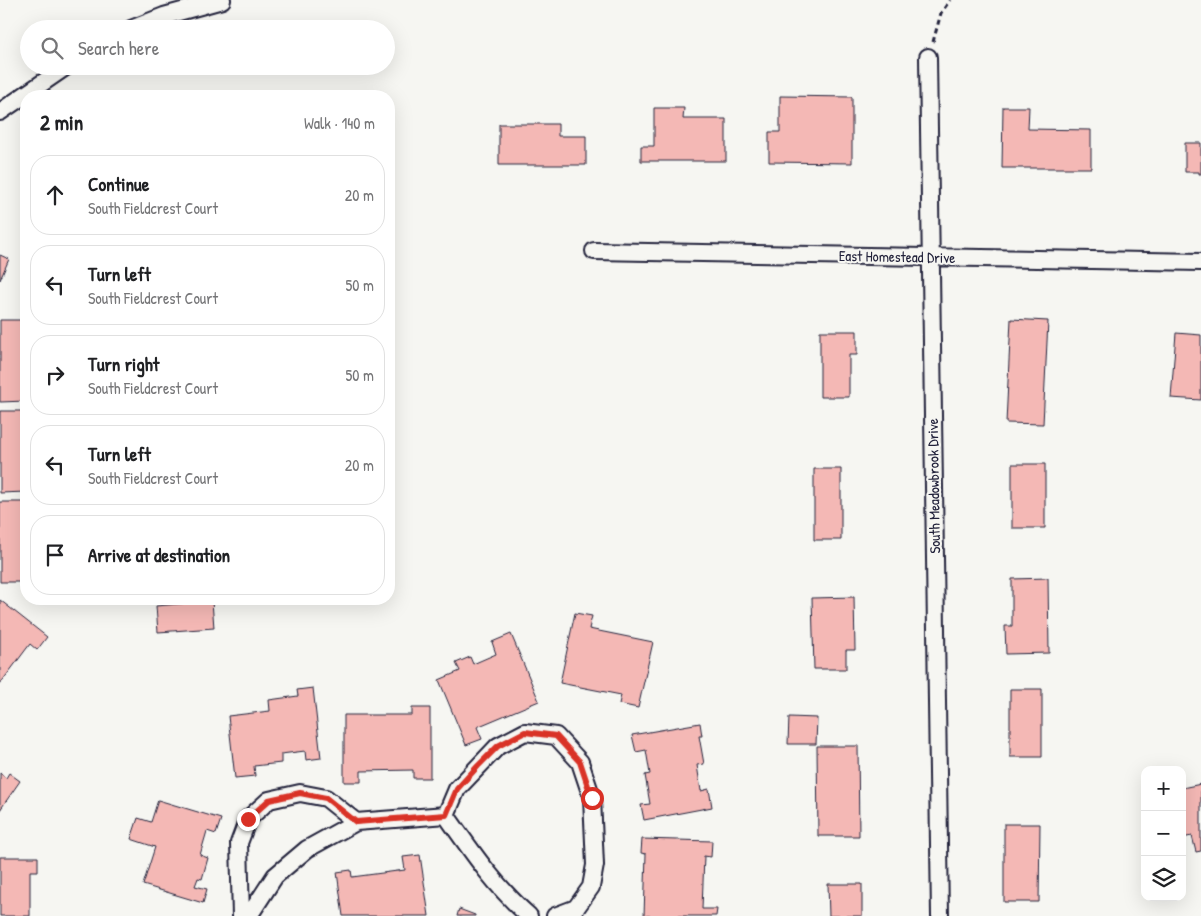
<!DOCTYPE html>
<meta charset="utf-8">
<style>
:root{--surface:#fff;--page:#f6f6f6;--text:#202124;--muted:#757577;--line:#e0e0e0}
body{margin:0;font-family:"Patrick Hand",sans-serif;background:var(--page);color:var(--text)}
.controls{position:absolute;right:15px;bottom:15px;display:grid;overflow:hidden;border-radius:10px;box-shadow:0 5px 20px #0002}
.controls button{width:45px;height:45px;display:grid;place-items:center;padding:0;border:0;border-bottom:1px solid var(--line);background:var(--surface);color:var(--text);font:25px sans-serif}
.stop{position:absolute;width:15px;height:15px;margin:-11px;border:4px solid #d93025;border-radius:50%;background:#fff}
.stop.end{background:#d93025;border-color:#fff;box-shadow:0 1px 5px #0008}
.list{margin:0;padding:0;list-style:none}
h2{display:flex;justify-content:space-between;align-items:center;height:65px;margin:0;padding:0 20px;font-size:21px}
h2 small{font-size:16px;font-weight:400;color:var(--muted)}
.list li{display:grid;grid-template-columns:32px 1fr auto;gap:15px;align-items:center;box-sizing:border-box;height:80px;margin:0 10px 10px;padding:0 10px;border:1px solid var(--line);border-radius:20px}
.list b{display:block;font-size:19px;white-space:nowrap}
.list p{margin:0;font-size:16px;white-space:nowrap;color:var(--muted)}
.list em{font-size:16px;font-style:normal;color:var(--muted)}
.icon{flex:none;width:28px;height:28px;fill:none;stroke:currentColor;stroke-width:2;stroke-linecap:round;stroke-linejoin:round}
.map{position:relative;flex:none;width:1201px;height:916px;overflow:hidden}
.search{position:absolute;background:var(--surface);box-shadow:0 5px 20px #0002;left:20px;top:20px;width:375px;height:55px;display:flex;align-items:center;gap:12px;box-sizing:border-box;padding:0 18px;border-radius:28px;color:var(--muted);font-size:19px}
.panel{position:absolute;background:var(--surface);box-shadow:0 5px 20px #0002;left:20px;top:90px;width:375px;height:515px;border-radius:20px}
.map>svg:first-child{display:block}
.building{fill:#f4b8b5;stroke:#22223b}
.lines{fill:none;stroke-linecap:round;stroke-linejoin:round}
.street-casing{stroke:#22223b;stroke-width:20}
.path{stroke:#22223b;stroke-width:3;stroke-dasharray:5 4;stroke-linecap:butt}
.street{stroke:#f6f6f2;stroke-width:16}
.route{stroke:#d93025;stroke-width:6}
.labels{text-anchor:middle;stroke-width:4;stroke-linejoin:round;paint-order:stroke}
.street-label{font-size:15px;fill:#22223b;stroke:#f6f6f2}
</style>
<div class="map">
<svg width="1201" height="916" viewBox="0 0 1201 916">
<rect width="100%" height="100%" fill="#f6f6f2"/>
<filter id="ink" filterUnits="userSpaceOnUse"><feTurbulence type="fractalNoise" baseFrequency=".02" numOctaves="2"/><feDisplacementMap in="SourceGraphic" scale="10" xChannelSelector="R" yChannelSelector="G"/><feConvolveMatrix kernelMatrix="1 2 1 2 8 2 1 2 1" color-interpolation-filters="sRGB"/></filter>
<g filter="url(#ink)">
<path class="building" d="M 780,96 L 852,97 L 852,163 L 769,162 L 769,132 L 780,132 Z
M 1003,107 L 1029,107 L 1028,129 L 1091,130 L 1091,168 L 1002,168 Z
M 654,108 L 684,108 L 683,119 L 726,119 L 726,161 L 641,161 L 641,146 L 654,146 Z
M 499,124 L 558,124 L 558,136 L 586,136 L 586,165 L 499,165 Z
M 1185,143 L 1201,143 L 1201,174 L 1199,174 L 1199,172 L 1185,172 Z
M 0,255 L 9,259 L 0,280 Z
M 1011,319 L 1048,321 L 1043,424 L 1006,423 Z
M 0,320 L 26,320 L 26,401 L 0,402 Z
M 820,331 L 857,331 L 857,355 L 849,355 L 849,397 L 820,397 Z
M 1176,333 L 1201,335 L 1201,400 L 1171,398 Z
M 0,411 L 26,411 L 26,492 L 0,493 Z
M 1012,464 L 1045,464 L 1045,528 L 1012,528 Z
M 814,469 L 841,469 L 841,540 L 814,540 Z
M 0,502 L 26,502 L 26,582 L 0,582 Z
M 1048,578 L 1049,653 L 1006,654 L 1005,626 L 1012,626 L 1012,579 Z
M 854,597 L 855,650 L 846,650 L 846,669 L 814,669 L 812,598 Z
M 0,600 L 47,637 L 37,650 L 30,644 L 0,684 Z
M 212,601 L 214,628 L 158,632 L 156,606 Z
M 575,613 L 592,616 L 589,629 L 653,642 L 638,708 L 619,704 L 621,695 L 560,683 Z
M 511,634 L 539,701 L 477,727 L 482,739 L 466,745 L 439,680 L 460,671 L 456,663 L 470,657 L 473,664 L 496,654 L 492,642 Z
M 313,688 L 321,758 L 306,760 L 305,751 L 281,754 L 281,763 L 254,766 L 255,776 L 235,778 L 228,716 L 270,711 L 269,700 L 298,696 L 297,690 Z
M 1010,689 L 1042,689 L 1042,757 L 1010,757 Z
M 412,708 L 430,708 L 430,778 L 413,778 L 413,770 L 361,771 L 361,782 L 344,782 L 344,715 L 412,715 Z
M 789,717 L 817,718 L 816,744 L 788,744 Z
M 700,723 L 702,736 L 699,736 L 704,764 L 697,765 L 701,791 L 709,789 L 712,807 L 644,820 L 641,805 L 650,804 L 645,775 L 650,774 L 646,750 L 636,752 L 632,735 Z
M 817,746 L 858,746 L 859,836 L 818,836 Z
M 0,773 L 6,778 L 9,773 L 20,781 L 0,810 Z
M 1201,784 L 1201,851 L 1196,852 L 1192,836 L 1182,838 L 1182,788 Z
M 158,800 L 221,819 L 216,834 L 207,831 L 200,855 L 208,858 L 202,879 L 198,878 L 195,886 L 207,889 L 203,903 L 143,885 L 155,847 L 131,839 L 138,818 L 151,822 Z
M 1004,824 L 1040,824 L 1039,902 L 1004,902 Z
M 642,839 L 712,841 L 711,857 L 704,856 L 702,909 L 717,909 L 716,916 L 644,916 L 646,854 L 641,853 Z
M 420,855 L 429,916 L 343,916 L 337,872 L 351,870 L 352,877 L 405,870 L 403,857 Z
M 0,857 L 38,857 L 38,871 L 30,871 L 30,916 L 0,916 Z
M 828,884 L 862,884 L 862,916 L 829,916 Z
M 459,909 L 475,915 L 475,916 L 457,916 Z"/>
<g class="lines">
<defs>
<path id="street" d="M 131,29 L 164,16 L 222,0
M 928,57 L 940,916
M 0,112 L 67,66
M 594,251 L 1201,262
M 241,916 L 239,843 L 248,819 L 269,800 L 300,793 L 326,798 L 356,822
M 249,916 L 275,876 L 307,849 L 356,822 L 446,815
M 529,916 C 495,886 472,852 446,815 L 457,789 L 498,746 L 525,732 L 556,736 L 580,762 L 592,798 L 595,865 L 591,887 L 576,908 L 555,916"/>
</defs>
<use href="#street" class="street-casing"/>
<path class="path" d="M 933,42 L 941,13 L 950,0"/>
<use href="#street" class="street"/>
</g>
</g>
<g class="lines" filter="url(#ink)">
<path class="route" d="M 248,819 L 269,800 L 300,793 L 326,798 L 356,822 L 446,815 L 457,789 L 478,766 L 498,746 L 525,732 L 556,736 L 580,762 L 592,798"/>
</g>
<g class="labels">
<g class="street-label">
<text transform="translate(897 257) rotate(1)" y="5">East Homestead Drive</text>
<text transform="translate(934 486) rotate(-91)" y="5">South Meadowbrook Drive</text>
</g>
</g>
</svg>
<div class="controls">
<button>+</button>
<button>−</button>
<button><svg class="icon" aria-label="layers" viewBox="0 0 24 24"><path d="M12 4l9 5-9 5-9-5zM3 14l9 5 9-5"/></svg></button>
</div>
<div class="stop" style="left:592px;top:798px"></div>
<div class="stop end" style="left:248px;top:819px"></div>
<div class="search"><svg class="icon" aria-label="search" viewBox="0 0 24 24"><circle cx="10" cy="10" r="6"/><path d="M15 15l6 6"/></svg>Search here</div>
<section class="panel">
<h2>2 min<small>Walk · 140 m</small></h2>
<ul class="list">
<li><svg class="icon" aria-label="ahead" viewBox="0 0 24 24"><path d="M12 20V5M6 11l6-6 6 6"/></svg><div><b>Continue</b><p>South Fieldcrest Court</p></div><em>20 m</em></li>
<li><svg class="icon" aria-label="left" viewBox="0 0 24 24"><path d="M17 20v-9H6M10 6l-5 5 5 5"/></svg><div><b>Turn left</b><p>South Fieldcrest Court</p></div><em>50 m</em></li>
<li><svg class="icon" aria-label="right" viewBox="0 0 24 24"><path d="M7 20v-9h11M14 6l5 5-5 5"/></svg><div><b>Turn right</b><p>South Fieldcrest Court</p></div><em>50 m</em></li>
<li><svg class="icon" aria-label="left" viewBox="0 0 24 24"><path d="M17 20v-9H6M10 6l-5 5 5 5"/></svg><div><b>Turn left</b><p>South Fieldcrest Court</p></div><em>20 m</em></li>
<li><svg class="icon" aria-label="arrive" viewBox="0 0 24 24"><path d="M6 21V4h12l-3 4 3 4H6"/></svg><div><b>Arrive at destination</b></div></li>
</ul>
</section>
</div>
